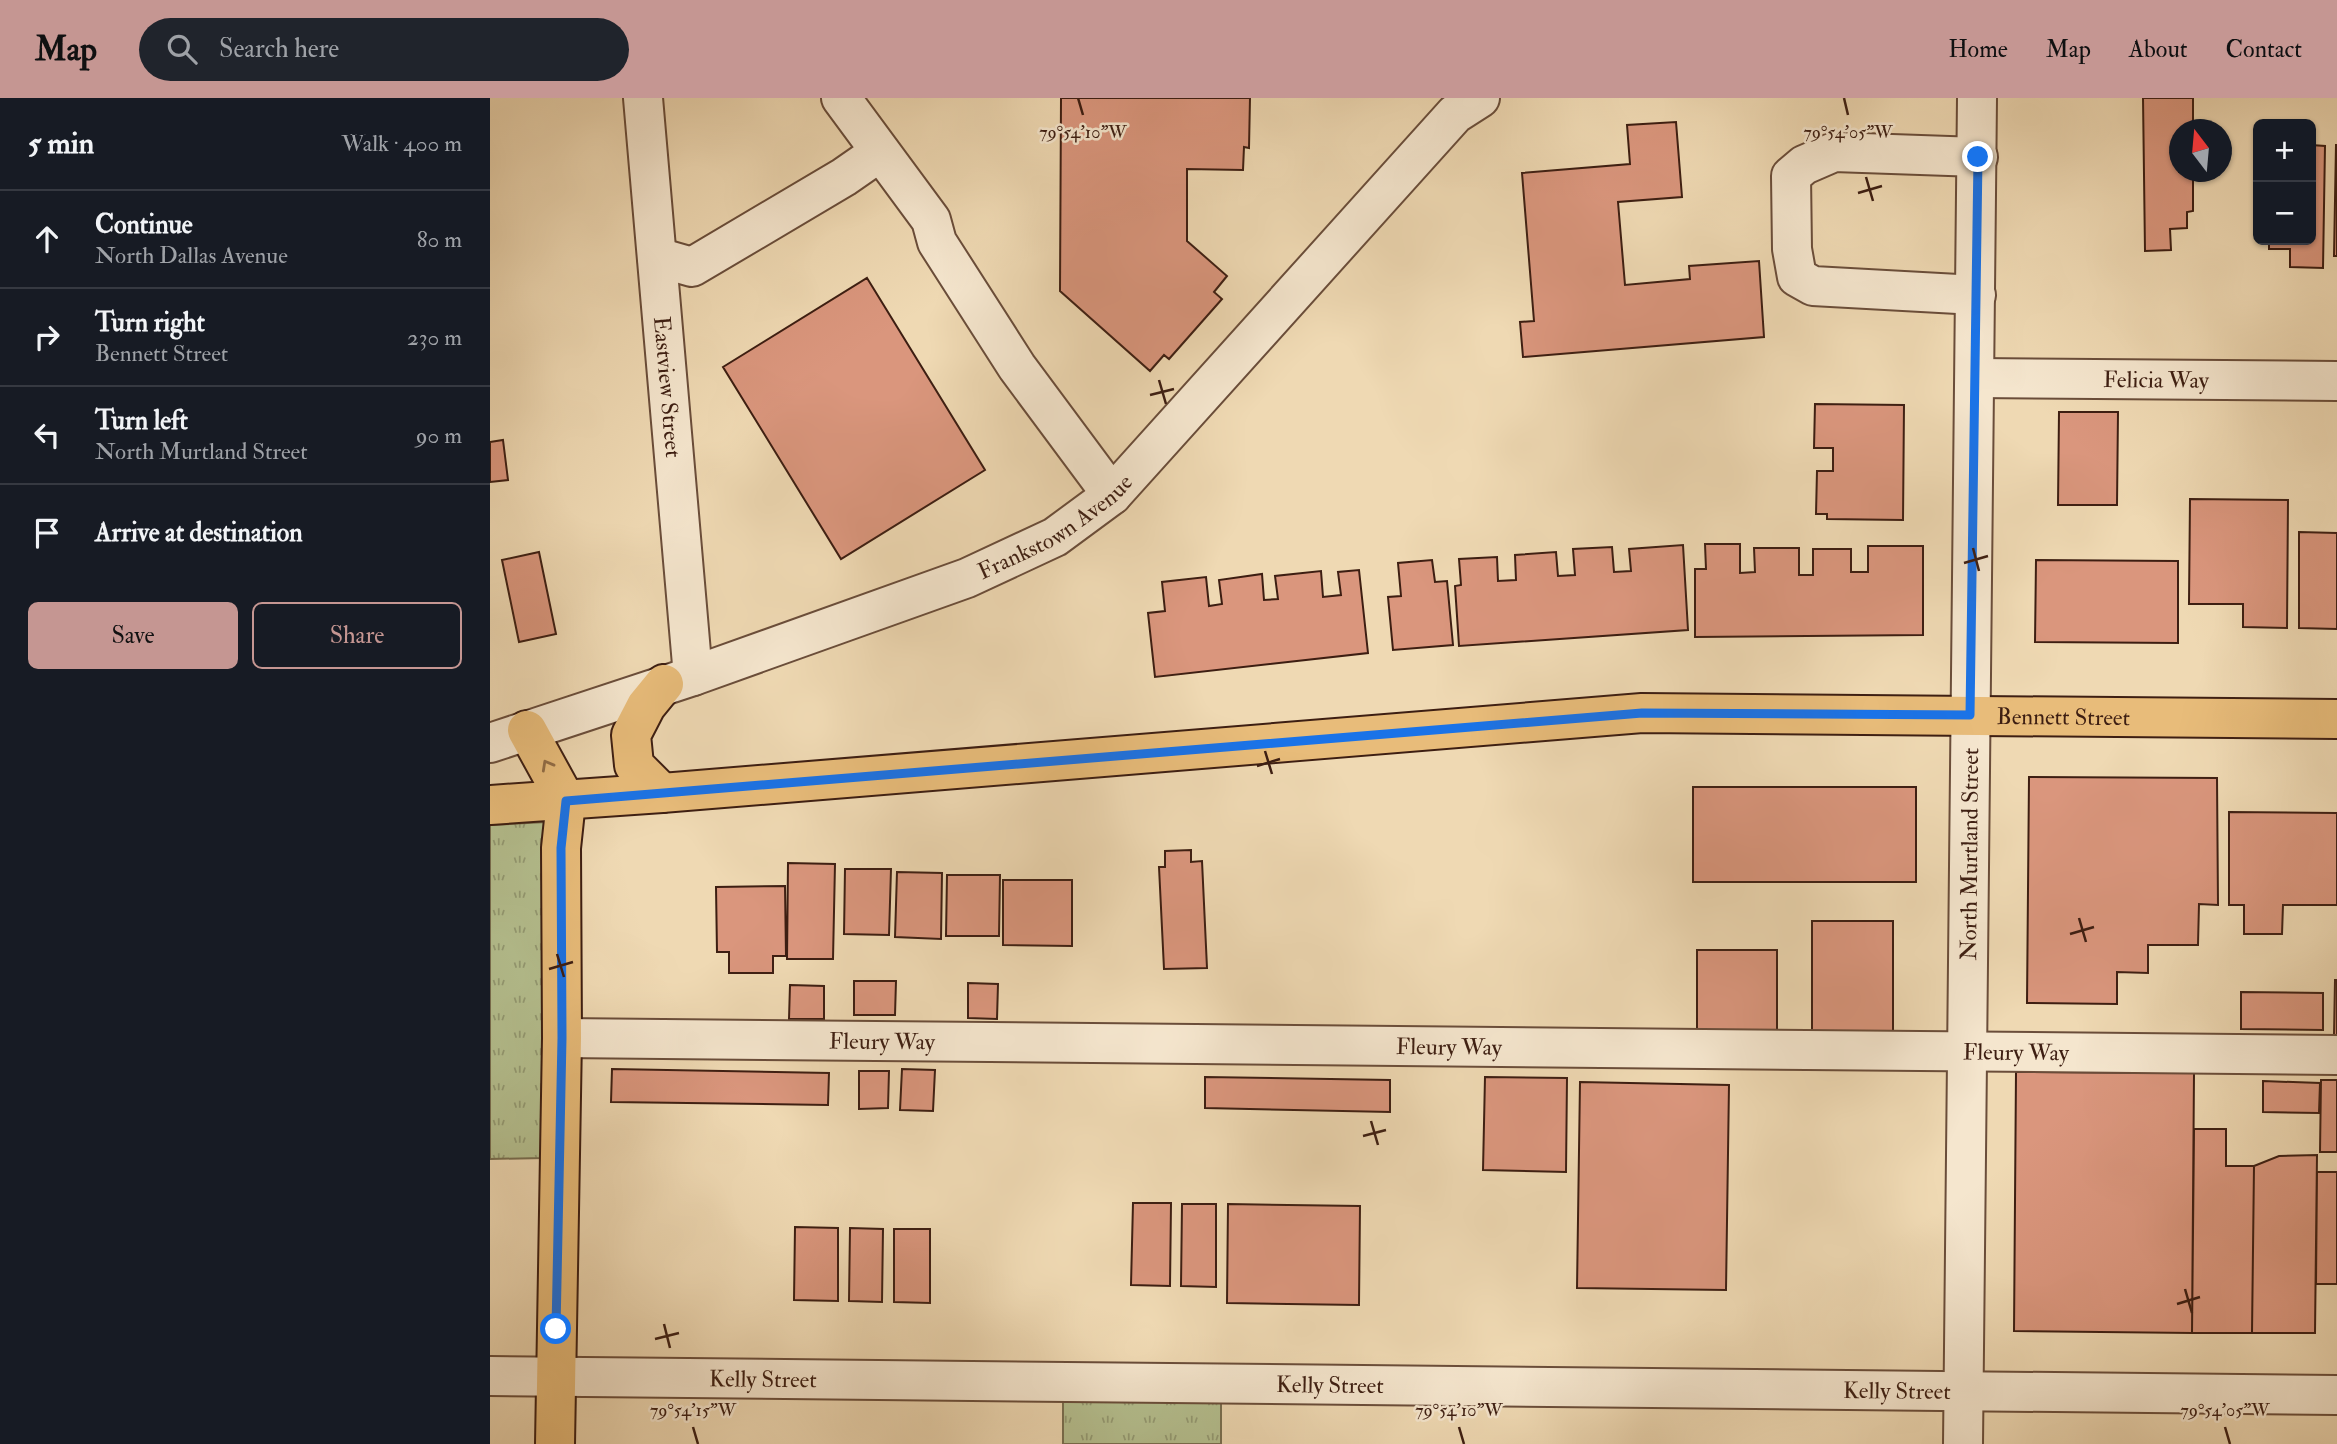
<!DOCTYPE html>
<meta charset="utf-8">
<style>
:root{--surface:#171b24;--page:#20242c;--text:#f1f3f6;--muted:#9ea1a6;--line:#363941;--accent:#c59692}
body{margin:0;font-family:"IM FELL Double Pica",serif;background:var(--page);color:var(--text)}
.controls{position:absolute;right:21px;top:21px;display:grid;overflow:hidden;border-radius:10px;box-shadow:0 2px 5px #0004}
.controls button{width:63px;height:63px;display:grid;place-items:center;padding:0;border:0;border-bottom:2px solid var(--line);background:var(--surface);color:var(--text);font:35px sans-serif}
.compass{position:absolute;left:1679px;top:21px;width:63px;height:63px;border-radius:50%;background:var(--surface);box-shadow:0 2px 5px #0004;rotate:344deg}
.stop{position:absolute;width:21px;height:21px;margin:-16px;border:5px solid #1a73e8;border-radius:50%;background:#fff}
.stop.end{background:#1a73e8;border-color:#fff;box-shadow:0 2px 7px #0008}
.list{margin:0;padding:0;list-style:none}
h2{display:flex;justify-content:space-between;align-items:center;height:91px;margin:0;padding:0 28px;font-size:30px}
h2 small{font-size:23px;font-weight:400;color:var(--muted)}
.list li{display:grid;grid-template-columns:46px 1fr auto;gap:21px;align-items:center;box-sizing:border-box;height:98px;padding:0 28px;border-top:2px solid var(--line)}
.list b{display:block;font-size:26px;white-space:nowrap}
.list p{margin:0;font-size:23px;white-space:nowrap;color:var(--muted)}
.list em{font-size:23px;font-style:normal;color:var(--muted)}
.actions{display:flex;gap:14px;padding:21px 28px}
.actions a{flex:1;padding:16px 0;border:2px solid var(--accent);border-radius:10px;text-align:center;font-size:24px;color:var(--accent)}
.actions .main{background:var(--accent);color:#111}
.icon{flex:none;width:38px;height:38px;fill:none;stroke:currentColor;stroke-width:2;stroke-linecap:round;stroke-linejoin:round}
.map{position:relative;flex:none;width:1847px;height:1346px;overflow:hidden}
header{display:flex;align-items:center;gap:42px;box-sizing:border-box;height:98px;padding:0 35px;background:var(--accent);color:#111}
header strong{font-size:33px}
nav{display:flex;gap:38px;margin-inline-start:auto;font-size:24px}
.search{width:490px;height:63px;background:var(--page);display:flex;align-items:center;gap:18px;box-sizing:border-box;padding:0 24px;border-radius:38px;color:var(--muted);font-size:26px}
main{display:flex}
aside{flex:1;background:var(--surface)}
.map>svg:first-child{display:block}
.park{fill:url(#park-tufts);stroke:#796f51;stroke-width:2}
.building{fill:#da967d;stroke:#3d1e12;stroke-width:2}
.lines{fill:none;stroke-linecap:round;stroke-linejoin:round}
.minor-casing{stroke:#6a4d3a;stroke-width:42}
.major-casing{stroke:#3d1e12;stroke-width:42}
.minor{stroke:#f5e6ce;stroke-width:38}
.major{stroke:#e8bc7a;stroke-width:38}
.oneway{stroke:#926d46}
.route{stroke:#1a73e8;stroke-width:9}
.ticks{fill:none;stroke:#3d1e12;stroke-width:2.5}
.labels{text-anchor:middle;stroke-width:5;stroke-linejoin:round;paint-order:stroke}
.street-label{font-size:23px;fill:#3d1e12;stroke:#f5e6ce}
.ticks-label{font-size:18px;text-anchor:middle;fill:#3d1e12;stroke:#f5e6ce;stroke-width:5;stroke-linejoin:round;paint-order:stroke}
</style>
<header>
<strong>Map</strong>
<div class="search"><svg class="icon" aria-label="search" viewBox="0 0 24 24"><circle cx="10" cy="10" r="6"/><path d="M15 15l6 6"/></svg>Search here</div>
<nav><a>Home</a><a>Map</a><a>About</a><a>Contact</a></nav>
</header>
<main>
<aside>
<h2>5 min<small>Walk · 400 m</small></h2>
<ul class="list">
<li><svg class="icon" aria-label="ahead" viewBox="0 0 24 24"><path d="M12 20V5M6 11l6-6 6 6"/></svg><div><b>Continue</b><p>North Dallas Avenue</p></div><em>80 m</em></li>
<li><svg class="icon" aria-label="right" viewBox="0 0 24 24"><path d="M7 20v-9h11M14 6l5 5-5 5"/></svg><div><b>Turn right</b><p>Bennett Street</p></div><em>230 m</em></li>
<li><svg class="icon" aria-label="left" viewBox="0 0 24 24"><path d="M17 20v-9H6M10 6l-5 5 5 5"/></svg><div><b>Turn left</b><p>North Murtland Street</p></div><em>90 m</em></li>
<li><svg class="icon" aria-label="arrive" viewBox="0 0 24 24"><path d="M6 21V4h12l-3 4 3 4H6"/></svg><div><b>Arrive at destination</b></div></li>
</ul>
<div class="actions"><a class="main">Save</a><a>Share</a></div>
</aside>
<div class="map">
<svg width="1847" height="1346" viewBox="0 0 1847 1346">
<defs>
<pattern id="park-tufts" width="24" height="20" patternUnits="userSpaceOnUse" patternTransform="scale(1.75)"><rect width="24" height="20" fill="#b5c090"/><path d="M3 7l-1-3M5 7V3M7 7l1-3M15 17l-1-3M17 17v-4M19 17l1-3" fill="none" stroke="#949b74"/></pattern>
</defs>
<rect width="100%" height="100%" fill="#efd9b3"/>
<filter id="stains"><feTurbulence type="fractalNoise" baseFrequency=".00286" numOctaves="4"/><feColorMatrix values="0 0 0 0 .2 0 0 0 0 .09 0 0 0 0 .02 0 0 0 .5 -.17"/></filter>
<radialGradient id="worn" r=".72"><stop offset=".6" stop-color="#630" stop-opacity="0"/><stop offset="1" stop-color="#630" stop-opacity=".3"/></radialGradient>
<path class="park" d="M 57,724 L 53,1060 L 0,1061 L 0,727 Z
M 573,1295 L 731,1297 L 731,1346 L 573,1346 Z"/>
<path class="building" d="M 571,0 L 760,0 L 759,50 L 754,49 L 753,72 L 697,71 L 697,143 L 737,178 L 724,194 L 732,201 L 679,261 L 674,257 L 660,273 L 570,193 Z
M 1653,0 L 1703,0 L 1703,32 L 1689,32 L 1689,74 L 1703,74 L 1703,113 L 1697,114 L 1697,130 L 1680,131 L 1681,152 L 1655,153 Z
M 1186,24 L 1192,99 L 1128,104 L 1135,187 L 1200,181 L 1199,168 L 1269,163 L 1274,239 L 1033,259 L 1030,224 L 1044,223 L 1032,75 L 1140,66 L 1137,27 Z
M 1821,47 L 1835,48 L 1833,170 L 1800,169 L 1800,151 L 1779,151 L 1779,142 L 1821,142 Z
M 1846,47 L 1847,47 L 1847,158 L 1844,158 Z
M 377,180 L 495,372 L 351,461 L 233,269 Z
M 1325,306 L 1414,307 L 1413,422 L 1337,421 L 1337,416 L 1326,416 L 1327,373 L 1343,373 L 1343,350 L 1324,350 Z
M 1569,314 L 1628,314 L 1627,407 L 1568,407 Z
M 13,342 L 18,382 L 0,384 L 0,344 Z
M 1700,401 L 1798,402 L 1797,530 L 1753,529 L 1753,506 L 1699,506 Z
M 1809,434 L 1847,435 L 1847,531 L 1809,530 Z
M 1215,446 L 1250,446 L 1250,475 L 1265,474 L 1264,450 L 1309,450 L 1309,477 L 1323,477 L 1323,451 L 1361,451 L 1361,474 L 1378,474 L 1378,448 L 1433,448 L 1433,537 L 1205,539 L 1205,471 L 1216,471 Z
M 1193,447 L 1198,532 L 969,548 L 965,488 L 971,487 L 969,461 L 1007,459 L 1008,483 L 1026,482 L 1025,457 L 1066,454 L 1068,478 L 1085,477 L 1083,451 L 1122,449 L 1124,474 L 1141,473 L 1139,451 Z
M 49,454 L 66,536 L 29,544 L 12,462 Z
M 942,462 L 945,484 L 957,483 L 963,547 L 903,552 L 898,499 L 911,498 L 908,465 Z
M 1546,462 L 1688,463 L 1688,545 L 1545,544 Z
M 869,472 L 878,555 L 665,579 L 658,515 L 675,513 L 672,484 L 716,479 L 719,508 L 732,506 L 729,482 L 772,476 L 774,502 L 788,501 L 785,478 L 831,473 L 833,499 L 851,497 L 848,474 Z
M 1539,679 L 1727,680 L 1728,807 L 1709,806 L 1708,847 L 1658,847 L 1658,875 L 1627,874 L 1627,906 L 1537,905 Z
M 1203,689 L 1426,689 L 1426,784 L 1203,784 Z
M 1739,714 L 1847,715 L 1847,807 L 1793,807 L 1792,836 L 1754,836 L 1754,807 L 1739,807 Z
M 701,752 L 701,764 L 712,763 L 717,870 L 674,871 L 669,769 L 675,769 L 675,753 Z
M 298,765 L 345,766 L 343,861 L 297,861 Z
M 355,771 L 401,771 L 399,837 L 354,836 Z
M 407,774 L 452,775 L 451,841 L 405,839 Z
M 457,777 L 510,777 L 509,838 L 456,838 Z
M 513,782 L 582,782 L 582,848 L 513,847 Z
M 295,788 L 296,858 L 283,858 L 283,875 L 239,875 L 239,854 L 227,854 L 226,789 Z
M 1322,823 L 1403,823 L 1403,937 L 1322,937 Z
M 1207,852 L 1287,852 L 1287,932 L 1207,933 Z
M 1845,882 L 1847,882 L 1847,937 L 1844,937 Z
M 364,883 L 406,883 L 405,917 L 364,917 Z
M 478,885 L 508,886 L 507,921 L 478,920 Z
M 300,887 L 334,888 L 334,921 L 299,921 Z
M 1751,894 L 1833,895 L 1833,932 L 1751,931 Z
M 122,971 L 339,975 L 338,1007 L 121,1004 Z
M 412,971 L 445,972 L 443,1013 L 410,1012 Z
M 369,973 L 399,973 L 398,1010 L 369,1011 Z
M 1526,974 L 1704,975 L 1702,1235 L 1524,1233 Z
M 715,979 L 900,982 L 900,1014 L 715,1010 Z
M 995,979 L 1077,980 L 1076,1074 L 993,1072 Z
M 1831,982 L 1847,982 L 1847,1054 L 1830,1054 Z
M 1773,983 L 1830,985 L 1829,1015 L 1773,1014 Z
M 1090,984 L 1239,987 L 1236,1192 L 1087,1190 Z
M 1704,1031 L 1736,1031 L 1736,1068 L 1764,1068 L 1762,1235 L 1702,1235 Z
M 1827,1057 L 1825,1235 L 1762,1235 L 1764,1068 L 1789,1058 Z
M 1827,1074 L 1847,1074 L 1847,1186 L 1826,1186 Z
M 643,1105 L 681,1105 L 680,1188 L 641,1187 Z
M 692,1106 L 726,1106 L 726,1189 L 691,1188 Z
M 738,1106 L 870,1108 L 869,1207 L 737,1205 Z
M 305,1129 L 348,1130 L 348,1203 L 304,1202 Z
M 360,1130 L 393,1131 L 392,1204 L 359,1203 Z
M 404,1131 L 440,1131 L 440,1205 L 404,1204 Z"/>
<g class="lines">
<defs>
<g id="minor">
<path id="s1" d="M 153,0 L 203,578"/>
<path d="M 351,0 L 441,122 L 447,144 L 527,269 L 622,397"/>
<path d="M 167,159 L 202,169 L 354,79 L 390,54"/>
<path d="M 1486,197 L 1323,188 L 1307,179 L 1302,151 L 1301,78 L 1314,67 L 1344,54 L 1488,59"/>
<path id="s2" d="M 1486,280 L 1847,283"/>
<path id="s3" d="M 0,645 L 203,578 L 477,480 L 565,439 L 622,397 L 965,16 L 990,0"/>
<path id="s4" d="M 72,940 L 1847,957"/>
<path id="s5" d="M 0,1278 L 1847,1297"/>
<path id="s6" d="M 1473,1346 L 1487,0"/>
</g>
<g id="major">
<path d="M 37,632 L 76,703"/>
<path d="M 172,695 L 144,667 L 141,637 L 156,608 L 174,586"/>
<path id="s7" d="M 0,707 L 172,695 L 1152,615 L 1847,621"/>
<path d="M 65,1346 L 72,940 L 71,750 L 76,703"/>
</g>
</defs>
<use href="#minor" class="minor-casing"/>
<use href="#major" class="major-casing"/>
<use href="#minor" class="minor"/>
<use href="#major" class="major"/>
</g>
<defs><path id="oneway-chevron" d="M-2-3.5L2.5 0L-2 3.5" fill="none" stroke-width="1.6" stroke-linecap="round" stroke-linejoin="round" transform="scale(1.75)"/></defs>
<use class="oneway" href="#oneway-chevron" transform="translate(57 667) rotate(-119)"/>
<g class="lines">
<path class="route" d="M 66,1231 L 72,940 L 71,750 L 76,703 L 1152,615 L 1480,617 L 1488,59"/>
</g>
<path class="ticks" d="M 588,0 L 593,17M 1354,0 L 1358,17M 1376,79 L 1383,103M 1368,95 L 1392,88M 669,282 L 676,306M 660,297 L 684,291M 1483,450 L 1489,473M 1474,465 L 1498,458M 775,653 L 782,676M 767,668 L 790,661M 1589,820 L 1596,844M 1580,836 L 1604,829M 67,856 L 74,879M 59,871 L 83,864M 881,1023 L 888,1047M 873,1038 L 896,1032M 1695,1191 L 1702,1215M 1687,1206 L 1710,1199M 174,1226 L 180,1250M 165,1241 L 189,1235M 203,1329 L 208,1346M 969,1329 L 974,1346M 1735,1329 L 1740,1346"/>
<g class="labels">
<g class="street-label">
<text dy="8" stroke="none"><textPath href="#s2" startOffset="180">Felicia Way</textPath></text>
<text dy="8" stroke="none"><textPath href="#s1" startOffset="290">Eastview Street</textPath></text>
<text dy="8" stroke="none"><textPath href="#s3" startOffset="607">Frankstown Avenue</textPath></text>
<text dy="8" stroke="none"><textPath href="#s7" startOffset="1577">Bennett Street</textPath></text>
<text dy="8" stroke="none"><textPath href="#s6" startOffset="590">North Murtland Street</textPath></text>
<text dy="8" stroke="none"><textPath href="#s4" startOffset="320">Fleury Way</textPath></text>
<text dy="8" stroke="none"><textPath href="#s4" startOffset="887">Fleury Way</textPath></text>
<text dy="8" stroke="none"><textPath href="#s4" startOffset="1454">Fleury Way</textPath></text>
<text dy="8" stroke="none"><textPath href="#s5" startOffset="273">Kelly Street</textPath></text>
<text dy="8" stroke="none"><textPath href="#s5" startOffset="840">Kelly Street</textPath></text>
<text dy="8" stroke="none"><textPath href="#s5" startOffset="1407">Kelly Street</textPath></text>
</g>
</g>
<g class="ticks-label">
<text x="593" y="40">79°54'10"W</text>
<text x="1358" y="40">79°54'05"W</text>
<text x="203" y="1318">79°54'15"W</text>
<text x="969" y="1318">79°54'10"W</text>
<text x="1735" y="1318">79°54'05"W</text>
</g>
<rect width="100%" height="100%" filter="url(#stains)"/>
<rect width="100%" height="100%" fill="url(#worn)"/>
</svg>
<div class="controls">
<button>+</button>
<button>−</button>
</div>
<svg class="compass" viewBox="-18 -18 36 36"><path d="M0-13l5 13h-10z" fill="#e53935"/><path d="M0 13l5-13h-10z" fill="#9ea1a6"/></svg>
<div class="stop" style="left:66px;top:1231px"></div>
<div class="stop end" style="left:1488px;top:59px"></div>
</div>
</main>
